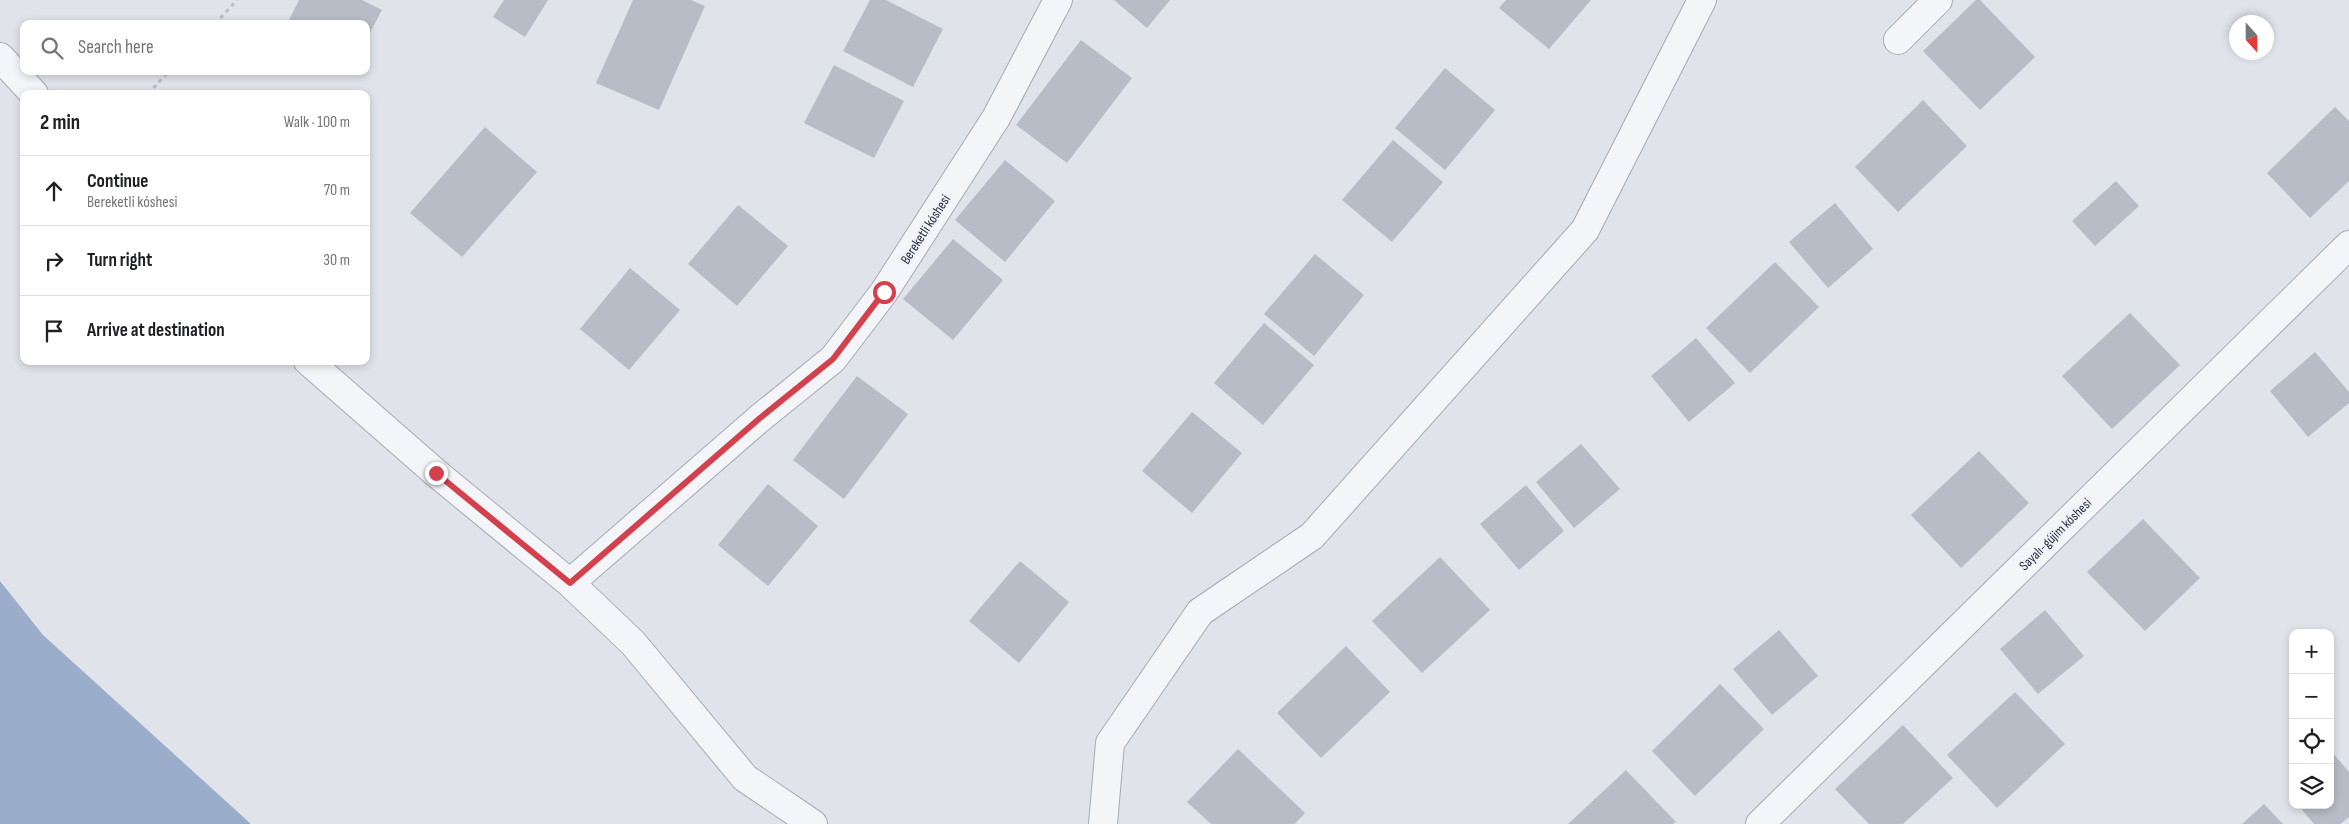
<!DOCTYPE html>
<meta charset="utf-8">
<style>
:root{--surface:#fff;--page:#f6f6f6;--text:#202124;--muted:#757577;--line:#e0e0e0}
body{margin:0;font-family:"Sofia Sans Condensed",sans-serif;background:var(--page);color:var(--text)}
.controls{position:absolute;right:15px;bottom:15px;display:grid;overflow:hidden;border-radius:10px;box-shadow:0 2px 8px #0003}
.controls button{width:45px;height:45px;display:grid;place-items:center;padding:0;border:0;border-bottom:1px solid var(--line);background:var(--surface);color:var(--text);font:25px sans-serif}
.compass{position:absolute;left:2229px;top:15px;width:45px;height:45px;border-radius:50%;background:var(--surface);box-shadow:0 2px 8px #0003;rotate:159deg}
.stop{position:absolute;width:15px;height:15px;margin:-11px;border:4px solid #d3414d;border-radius:50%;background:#fff}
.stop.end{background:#d3414d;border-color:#fff;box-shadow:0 1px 5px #0008}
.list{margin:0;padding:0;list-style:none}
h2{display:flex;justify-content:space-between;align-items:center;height:65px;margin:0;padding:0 20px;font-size:21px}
h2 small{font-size:16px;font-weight:400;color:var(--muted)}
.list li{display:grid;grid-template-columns:32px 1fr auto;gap:15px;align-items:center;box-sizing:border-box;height:70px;padding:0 20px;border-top:1px solid var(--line)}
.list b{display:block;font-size:19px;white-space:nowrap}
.list p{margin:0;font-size:16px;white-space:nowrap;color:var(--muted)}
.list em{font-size:16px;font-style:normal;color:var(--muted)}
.icon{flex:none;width:28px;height:28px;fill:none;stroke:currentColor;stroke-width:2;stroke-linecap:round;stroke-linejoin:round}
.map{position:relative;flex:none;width:2349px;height:824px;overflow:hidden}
.search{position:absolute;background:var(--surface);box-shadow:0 2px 8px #0003;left:20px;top:20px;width:350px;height:55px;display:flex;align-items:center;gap:12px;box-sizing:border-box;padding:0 18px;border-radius:10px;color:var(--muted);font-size:19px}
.panel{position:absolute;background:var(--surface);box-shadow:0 2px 8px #0003;left:20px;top:90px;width:350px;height:275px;border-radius:10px}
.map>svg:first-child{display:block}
.water{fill:#9aaecb}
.building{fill:#b7bcc7}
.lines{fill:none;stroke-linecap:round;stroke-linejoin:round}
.minor-casing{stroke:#a5aab4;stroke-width:30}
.path{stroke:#babec5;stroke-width:3;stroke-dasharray:4 4;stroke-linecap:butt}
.minor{stroke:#f3f5f8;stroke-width:28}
.route{stroke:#d3414d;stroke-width:6}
.labels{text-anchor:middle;stroke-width:4;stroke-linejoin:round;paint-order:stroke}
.street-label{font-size:14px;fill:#283042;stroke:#f0f2f7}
</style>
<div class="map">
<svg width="2349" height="824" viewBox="0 0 2349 824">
<rect width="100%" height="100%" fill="#e0e3ea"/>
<path class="water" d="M 0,581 L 43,635 L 251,824 L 0,824 Z"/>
<path class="building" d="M 299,0 L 362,0 L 382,10 L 366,40 L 366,24 L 287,24 Z
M 504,0 L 548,0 L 525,37 L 493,17 Z
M 633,0 L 691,0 L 705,6 L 659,110 L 596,83 Z
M 870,0 L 886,0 L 943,29 L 913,87 L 843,51 Z
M 1114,0 L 1170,0 L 1147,28 Z
M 1506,0 L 1591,0 L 1549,49 L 1499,8 Z
M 1976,0 L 1980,0 L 2035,57 L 1980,110 L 1923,51 Z
M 1081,40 L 1132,78 L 1067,163 L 1016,125 Z
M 834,65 L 904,101 L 874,158 L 804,123 Z
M 1445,68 L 1495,110 L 1445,170 L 1395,128 Z
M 1923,100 L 1967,146 L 1898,212 L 1855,167 Z
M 2335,107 L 2349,121 L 2349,181 L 2310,218 L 2267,173 Z
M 485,127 L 537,172 L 462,257 L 410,213 Z
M 1393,140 L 1443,182 L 1392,242 L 1342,200 Z
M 1005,160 L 1055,201 L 1005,262 L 955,220 Z
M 2116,181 L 2139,206 L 2095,246 L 2072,221 Z
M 1835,203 L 1873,249 L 1828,288 L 1789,242 Z
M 738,205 L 788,246 L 737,306 L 688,264 Z
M 953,239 L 1003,280 L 953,340 L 903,299 Z
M 1315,254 L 1364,295 L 1314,356 L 1264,314 Z
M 1775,262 L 1819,307 L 1750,373 L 1706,328 Z
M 630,268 L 680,310 L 629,370 L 580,329 Z
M 2130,313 L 2180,365 L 2112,429 L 2062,376 Z
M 1264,323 L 1314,365 L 1263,425 L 1214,383 Z
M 1696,338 L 1735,383 L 1689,422 L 1651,376 Z
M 2315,352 L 2349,392 L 2349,403 L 2308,437 L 2270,391 Z
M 857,376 L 908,414 L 844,499 L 793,460 Z
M 1192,412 L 1242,453 L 1192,513 L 1142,471 Z
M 1581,444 L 1620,489 L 1574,528 L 1536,482 Z
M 1979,451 L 2029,503 L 1961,568 L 1911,515 Z
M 768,484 L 818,526 L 768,586 L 718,545 Z
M 1526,485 L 1564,531 L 1519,570 L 1480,524 Z
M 2143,519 L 2200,578 L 2145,631 L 2087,572 Z
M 1440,557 L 1490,610 L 1422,673 L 1372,621 Z
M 1020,561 L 1069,602 L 1019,663 L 969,621 Z
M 2045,610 L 2084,656 L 2038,694 L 2000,649 Z
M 1779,630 L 1818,676 L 1772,715 L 1733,669 Z
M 1346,646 L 1390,692 L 1321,758 L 1277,713 Z
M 1720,684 L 1764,729 L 1695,796 L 1652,751 Z
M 2015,692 L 2065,744 L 1997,808 L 1947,755 Z
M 1903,725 L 1953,778 L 1903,824 L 1869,824 L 1835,789 Z
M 1238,749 L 1305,813 L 1295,824 L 1211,824 L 1187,802 Z
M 2332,752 L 2349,772 L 2349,817 L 2340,824 L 2314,824 L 2298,805 L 2330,805 L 2330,754 Z
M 1626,770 L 1676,822 L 1673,824 L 1568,824 Z
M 2264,804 L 2283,824 L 2242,824 Z"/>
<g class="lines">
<defs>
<path id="minor" d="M 1898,40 L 1938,0
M 0,57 L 34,94
M 308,361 L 436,473 L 570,583 L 633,643 L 745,778 L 813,824
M 570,583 L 760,418 L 833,359 L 884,292 L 996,118 L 1058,0
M 1103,824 L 1110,743 L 1200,612 L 1312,536 L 1585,230 L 1702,0
M 1760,824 L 2349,245"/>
</defs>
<use href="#minor" class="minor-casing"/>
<path class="path" d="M 215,24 L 237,0
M 148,94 L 169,71"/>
<use href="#minor" class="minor"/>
</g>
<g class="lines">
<path class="route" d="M 436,473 L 570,583 L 760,418 L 833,359 L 884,292"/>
</g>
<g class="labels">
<g class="street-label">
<text transform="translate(925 229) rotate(-57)" y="5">Bereketli kóshesi</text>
<text transform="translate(2055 534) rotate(-45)" y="5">Sayalı-gújim kóshesi</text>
</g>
</g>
</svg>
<div class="controls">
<button>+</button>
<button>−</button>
<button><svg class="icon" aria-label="locate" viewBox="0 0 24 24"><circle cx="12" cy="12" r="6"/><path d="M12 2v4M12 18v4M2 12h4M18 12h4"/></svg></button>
<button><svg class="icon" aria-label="layers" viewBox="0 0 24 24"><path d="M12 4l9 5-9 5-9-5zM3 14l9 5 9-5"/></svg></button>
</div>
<svg class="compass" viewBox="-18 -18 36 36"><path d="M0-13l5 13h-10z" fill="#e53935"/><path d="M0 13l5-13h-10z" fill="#757577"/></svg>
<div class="stop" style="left:884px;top:292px"></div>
<div class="stop end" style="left:436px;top:473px"></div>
<div class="search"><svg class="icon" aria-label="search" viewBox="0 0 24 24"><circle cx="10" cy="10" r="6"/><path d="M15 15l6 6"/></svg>Search here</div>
<section class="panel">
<h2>2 min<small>Walk · 100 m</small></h2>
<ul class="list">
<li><svg class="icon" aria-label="ahead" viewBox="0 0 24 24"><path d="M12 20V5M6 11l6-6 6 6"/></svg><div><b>Continue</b><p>Bereketli kóshesi</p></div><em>70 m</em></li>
<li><svg class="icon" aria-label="right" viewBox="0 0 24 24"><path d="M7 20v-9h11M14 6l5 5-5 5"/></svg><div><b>Turn right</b></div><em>30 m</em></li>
<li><svg class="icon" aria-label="arrive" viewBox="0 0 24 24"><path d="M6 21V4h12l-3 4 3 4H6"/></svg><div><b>Arrive at destination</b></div></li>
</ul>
</section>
</div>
